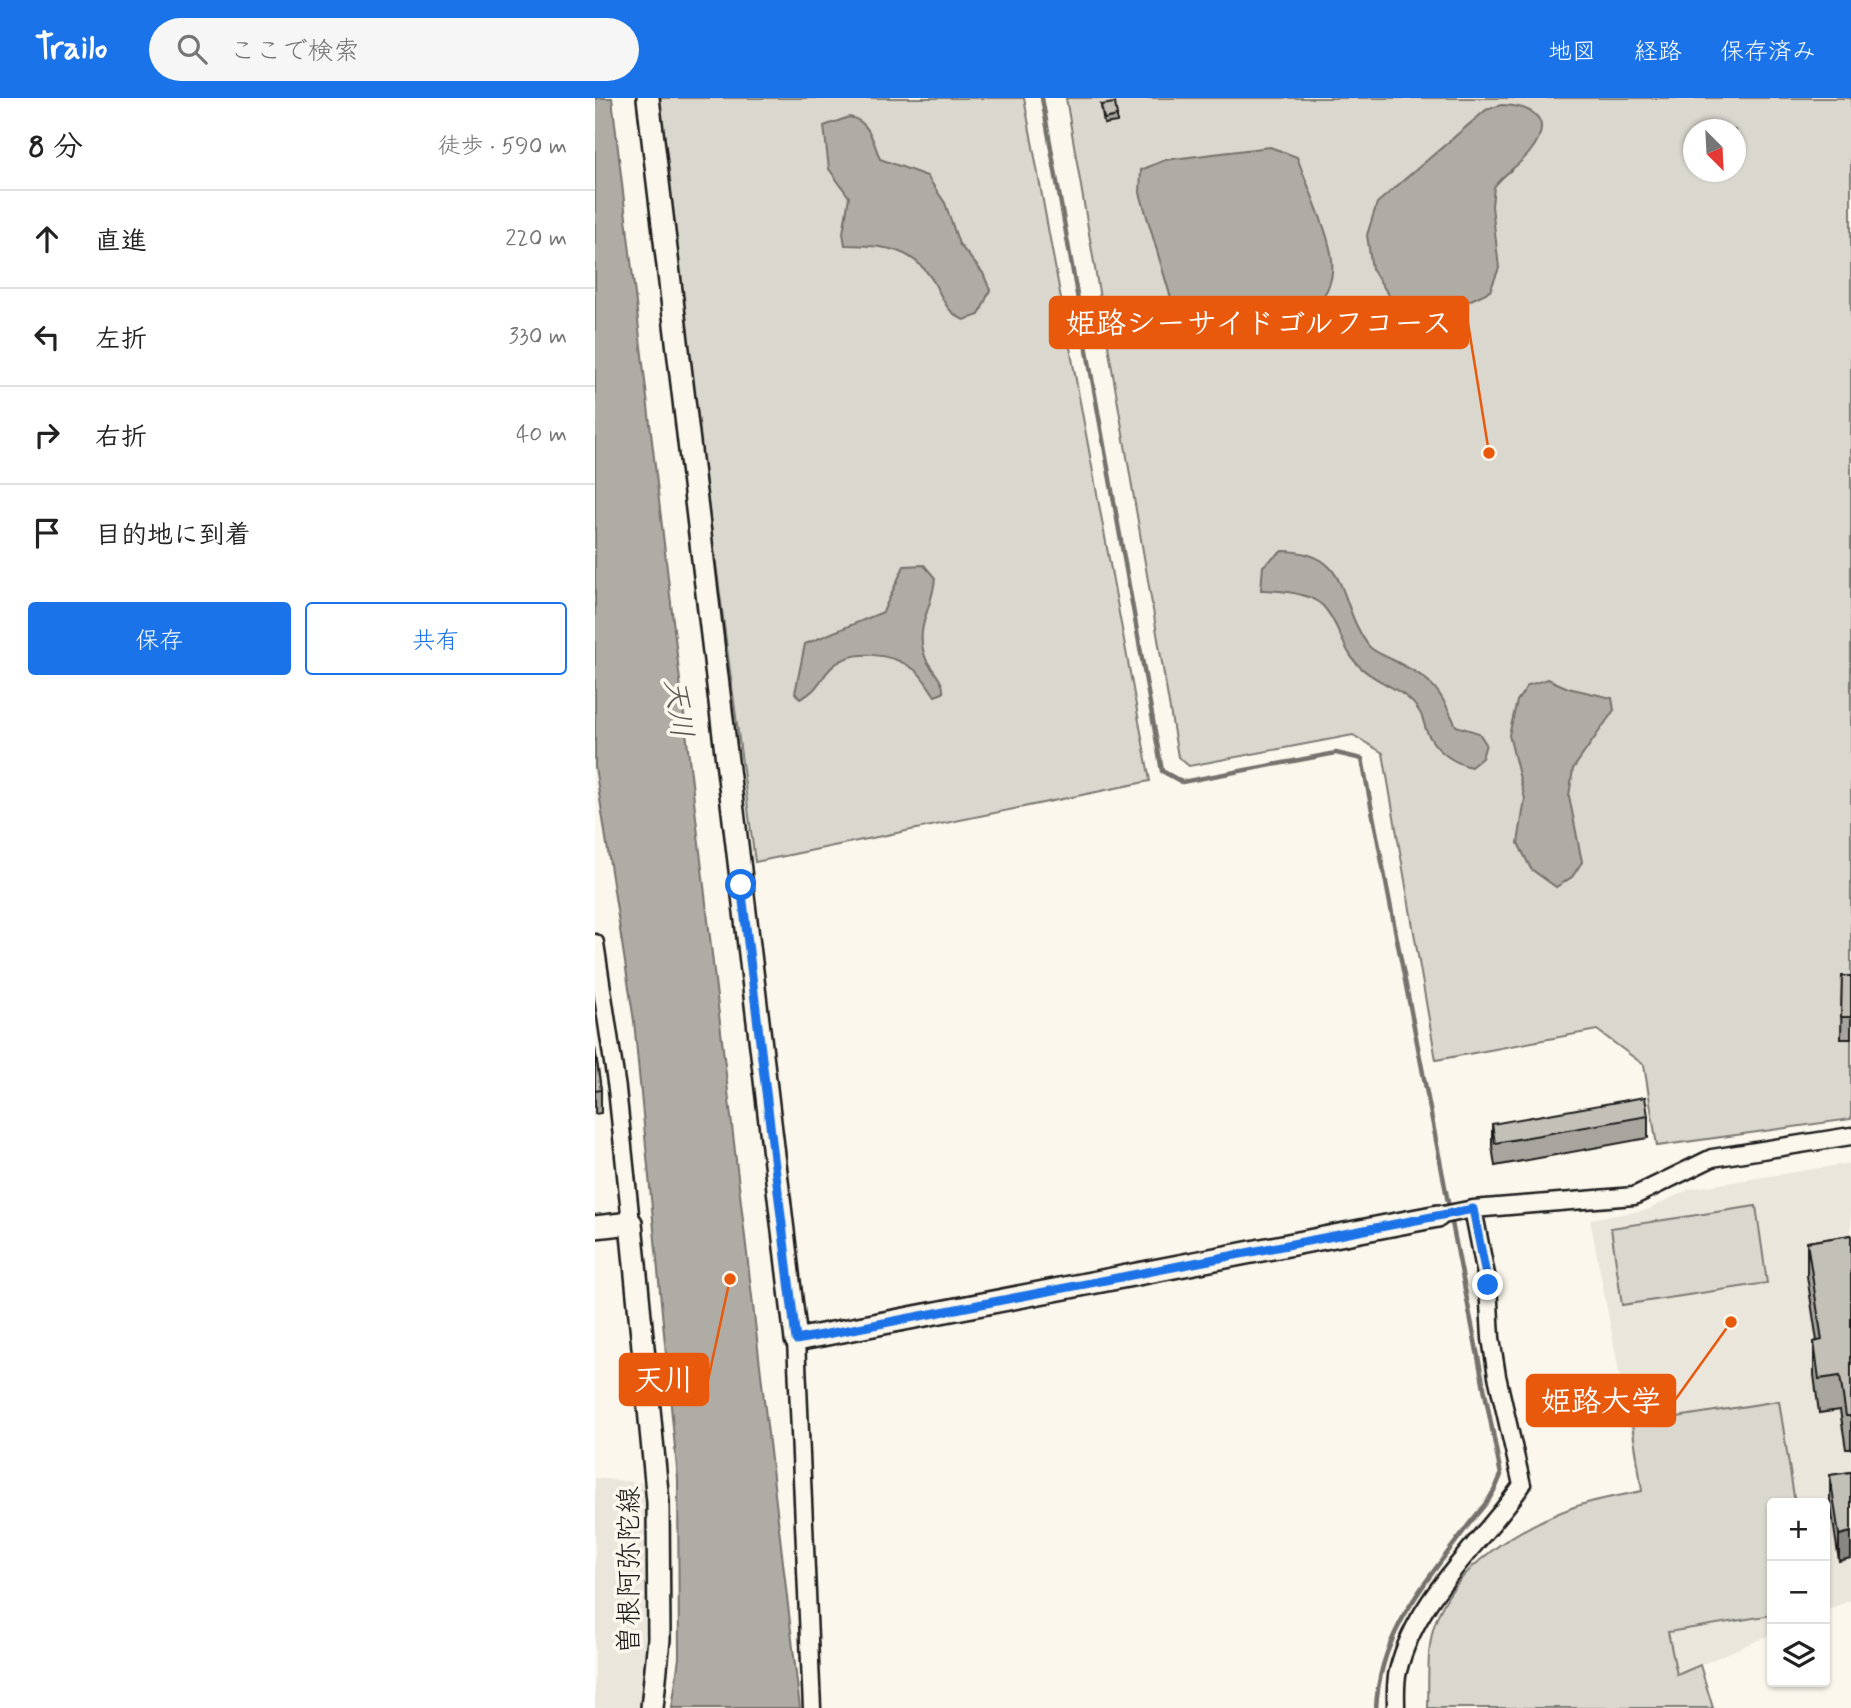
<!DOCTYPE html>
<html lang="ja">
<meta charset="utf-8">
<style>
:root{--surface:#fff;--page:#f6f6f6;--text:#222;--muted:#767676;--line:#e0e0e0;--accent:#1a73e8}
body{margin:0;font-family:Mynerve,"Klee One",sans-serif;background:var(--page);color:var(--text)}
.controls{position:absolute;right:21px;bottom:21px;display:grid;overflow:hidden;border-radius:7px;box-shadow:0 2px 5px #0004}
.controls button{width:63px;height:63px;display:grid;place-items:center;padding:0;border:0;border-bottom:2px solid var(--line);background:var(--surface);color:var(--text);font:35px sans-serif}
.compass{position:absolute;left:1088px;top:21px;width:63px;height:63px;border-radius:50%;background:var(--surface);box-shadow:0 2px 5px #0004;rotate:156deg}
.stop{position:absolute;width:21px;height:21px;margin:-16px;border:5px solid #1a73e8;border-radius:50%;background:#fff}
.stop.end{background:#1a73e8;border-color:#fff;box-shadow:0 2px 7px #0008}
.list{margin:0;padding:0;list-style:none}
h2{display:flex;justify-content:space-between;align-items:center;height:91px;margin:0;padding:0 28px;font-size:30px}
h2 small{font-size:23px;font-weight:400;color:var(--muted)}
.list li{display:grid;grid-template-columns:46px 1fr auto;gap:21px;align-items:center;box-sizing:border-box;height:98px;padding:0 28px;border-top:2px solid var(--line)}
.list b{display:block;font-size:26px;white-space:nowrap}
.list em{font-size:23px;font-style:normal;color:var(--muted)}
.actions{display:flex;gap:14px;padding:21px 28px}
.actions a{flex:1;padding:16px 0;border:2px solid var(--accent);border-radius:7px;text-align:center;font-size:24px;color:var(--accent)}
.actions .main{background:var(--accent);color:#fff}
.icon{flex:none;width:38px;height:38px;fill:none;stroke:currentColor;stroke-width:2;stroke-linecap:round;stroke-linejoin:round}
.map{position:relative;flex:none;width:1256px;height:1610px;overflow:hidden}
header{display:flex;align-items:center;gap:42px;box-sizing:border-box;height:98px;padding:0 35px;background:var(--accent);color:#fff}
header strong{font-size:33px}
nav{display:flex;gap:38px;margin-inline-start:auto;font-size:24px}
.search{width:490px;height:63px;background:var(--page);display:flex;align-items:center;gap:18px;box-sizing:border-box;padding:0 24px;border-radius:38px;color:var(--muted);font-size:26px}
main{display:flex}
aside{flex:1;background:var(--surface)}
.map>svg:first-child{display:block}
.built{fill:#eae6dc}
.green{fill:#dad7ce;stroke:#7b7a75;stroke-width:2;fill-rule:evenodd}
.water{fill:#afaca5;stroke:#74726e;stroke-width:2}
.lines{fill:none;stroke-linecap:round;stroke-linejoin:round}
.stream{stroke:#74726e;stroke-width:4.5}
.street-casing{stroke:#1c1c1c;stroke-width:21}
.secondary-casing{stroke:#1c1c1c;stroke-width:26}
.street{stroke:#fbf7ec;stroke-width:16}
.secondary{stroke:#fbf7ec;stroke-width:21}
.wall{fill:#a8a59e;stroke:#1c1c1c;stroke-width:2}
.shaded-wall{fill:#888681;stroke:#1c1c1c;stroke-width:2}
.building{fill:#c3c0b8;stroke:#1c1c1c;stroke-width:2}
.route{stroke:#1a73e8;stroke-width:9}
.labels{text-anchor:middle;stroke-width:7;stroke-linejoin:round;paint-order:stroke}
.street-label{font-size:28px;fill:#1c1c1c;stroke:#fbf7ec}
.water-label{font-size:30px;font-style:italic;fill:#575653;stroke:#fbf7ec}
.leader{fill:none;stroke:#e8590c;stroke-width:2.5}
.callout-dot{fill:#e8590c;stroke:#fbf7ec;stroke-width:2.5}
.callout{fill:#e8590c;stroke:#e8590c;stroke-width:2.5}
.callout-label{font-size:30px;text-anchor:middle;font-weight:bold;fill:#fff}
</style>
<header>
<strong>Trailo</strong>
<div class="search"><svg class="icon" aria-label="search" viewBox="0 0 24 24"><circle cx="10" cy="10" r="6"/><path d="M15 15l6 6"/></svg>ここで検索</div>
<nav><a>地図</a><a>経路</a><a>保存済み</a></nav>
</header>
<main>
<aside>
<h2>8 分<small>徒歩 · 590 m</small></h2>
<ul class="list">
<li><svg class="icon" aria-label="ahead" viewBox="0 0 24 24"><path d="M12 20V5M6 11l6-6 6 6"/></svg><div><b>直進</b></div><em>220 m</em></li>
<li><svg class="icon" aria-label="left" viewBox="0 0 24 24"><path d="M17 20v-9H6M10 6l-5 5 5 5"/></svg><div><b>左折</b></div><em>330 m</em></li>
<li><svg class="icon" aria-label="right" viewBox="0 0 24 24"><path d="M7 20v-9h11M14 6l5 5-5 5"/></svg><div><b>右折</b></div><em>40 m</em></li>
<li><svg class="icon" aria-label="arrive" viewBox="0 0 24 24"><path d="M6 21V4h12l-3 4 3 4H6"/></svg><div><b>目的地に到着</b></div></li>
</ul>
<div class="actions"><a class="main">保存</a><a>共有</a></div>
</aside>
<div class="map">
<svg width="1256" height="1610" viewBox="0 0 1256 1610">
<rect width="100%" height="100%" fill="#fbf7ec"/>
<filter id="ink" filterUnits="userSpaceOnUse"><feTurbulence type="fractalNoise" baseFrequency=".0143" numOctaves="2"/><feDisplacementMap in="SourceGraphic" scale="14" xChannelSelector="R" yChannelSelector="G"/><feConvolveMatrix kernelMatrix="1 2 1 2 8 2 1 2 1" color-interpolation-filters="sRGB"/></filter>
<g filter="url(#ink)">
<path class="built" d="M 1256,1065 L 1256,1502 L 1230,1513 L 1230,1405 L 1177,1405 L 1177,1536 L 1082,1577 L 995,1121 L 1052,1112 L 1094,1091 Z
M 0,1380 L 51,1385 L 56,1431 L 55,1532 L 47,1610 L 0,1610 Z"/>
<path class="green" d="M 60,0 L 429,0 L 555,683 L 160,764 Z
M 471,0 L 1256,0 L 1256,1021 L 1062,1048 L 1049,967 L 1002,932 L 841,962 L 788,655 L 758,637 L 594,668 L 583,659 ZM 1098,32 L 1140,32 L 1140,74 L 1098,74 Z
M 1161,1108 L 1172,1185 L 1027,1207 L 1016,1130 Z
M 1184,1303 L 1200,1405 L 1177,1405 L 1177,1517 L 1073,1534 L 1082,1577 L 1105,1567 L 1118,1610 L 833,1610 C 834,1583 831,1551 840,1525 C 860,1467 925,1429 979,1409 C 1001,1401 1025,1398 1047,1393 L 1037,1326 Z"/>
<path class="water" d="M 0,0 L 17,0 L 205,1610 L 77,1610 L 84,1560 L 83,1381 L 39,923 L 0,669 Z
M 906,7 C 939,8 960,22 935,54 C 924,68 909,75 899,89 L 897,108 L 904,170 L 895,193 L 859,210 L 818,212 L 795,199 L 777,171 L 772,137 L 782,105 L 891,12 Z
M 254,19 C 274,22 278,43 285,61 L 332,78 L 350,105 L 364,146 L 388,175 L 395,192 L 384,217 L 369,222 C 353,215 350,205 342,190 C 322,150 290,147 250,147 L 248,135 L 254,99 L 234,71 L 229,28 Z
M 675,49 L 702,59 C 711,85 735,137 737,162 C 744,234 634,235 585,231 L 545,95 L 546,72 L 570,62 Z
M 687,453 C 758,454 741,504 773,547 C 778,554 789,557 796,561 C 837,582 842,586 861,628 L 884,635 L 891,646 L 887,660 L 876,669 C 859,665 843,654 834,638 C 829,630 829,620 824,613 C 811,591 782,586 764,568 C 747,552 744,524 728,508 C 714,494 685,493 666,492 L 668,468 Z
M 329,467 L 340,480 C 338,511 318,529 331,561 C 336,572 350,583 348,595 L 340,598 C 334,590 328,578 320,572 C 297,555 256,549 235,571 C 224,583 221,594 205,601 L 200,595 L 210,546 L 288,514 L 309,468 Z
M 953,581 L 973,590 L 1017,600 L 1019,612 L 978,671 L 974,698 L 987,764 L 977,779 L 961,789 L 936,771 L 923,745 L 930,701 L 914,637 L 922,603 L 933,587 Z"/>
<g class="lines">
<path class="stream" d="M 447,0 L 567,673 L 587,684 L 741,655 L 767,661 L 906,1377 C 897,1402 886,1410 871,1430 C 828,1488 785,1535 781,1610"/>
<defs>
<path id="street" d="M 0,845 L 22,991 L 36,1125
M 843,1118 L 878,1111 L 1039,1098 L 1117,1060 L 1256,1038
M 201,1242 L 217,1610
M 801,1610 C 801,1598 800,1584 803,1573 C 821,1499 885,1447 927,1387 L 902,1278 L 896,1240 L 893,1187 L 878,1111"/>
<path id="secondary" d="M 53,0 L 201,1242 L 843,1118
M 0,1129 L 36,1125 L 63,1404 L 64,1541 L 57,1610"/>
</defs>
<use href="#street" class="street-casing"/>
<use href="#secondary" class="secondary-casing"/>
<use href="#street" class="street"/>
<use href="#secondary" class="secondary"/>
</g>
<path class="wall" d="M 506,7 L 522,18 L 522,24 L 509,26 Z
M 1247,878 L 1256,878 L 1256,941 L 1246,941 Z
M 0,950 L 6,992 L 6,1015 L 0,1016 Z
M 1053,1018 L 1053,1040 L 900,1068 L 897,1048 L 897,1026 Z
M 1256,1137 L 1256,1351 L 1251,1351 L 1245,1312 L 1224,1315 L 1219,1277 L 1219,1244 L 1222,1243 L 1212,1178 L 1212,1144 Z
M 1256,1374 L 1244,1463 L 1235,1403 L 1235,1377 Z"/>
<path class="shaded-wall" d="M 1256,1434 L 1256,1460 L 1244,1463 L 1244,1437 Z"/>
<path class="building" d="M 520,5 L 522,18 L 509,21 L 506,7 Z
M 1247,878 L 1256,878 L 1256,919 L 1246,919 Z
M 0,950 L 6,992 L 0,993 Z
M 1050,999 L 1053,1018 L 900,1045 L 897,1026 Z
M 1256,1137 L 1256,1318 L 1251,1318 L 1245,1278 L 1224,1281 L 1219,1244 L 1227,1242 L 1212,1144 Z
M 1256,1374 L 1256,1434 L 1244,1437 L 1235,1377 Z"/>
</g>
<g class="lines" filter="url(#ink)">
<path class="route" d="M 146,787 L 201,1242 L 878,1111 L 893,1187"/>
</g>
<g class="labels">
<g class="street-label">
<text transform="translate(33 1472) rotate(-90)" y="10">曽根阿弥陀線</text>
</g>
<g class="water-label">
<text transform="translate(84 610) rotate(82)" y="10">天川</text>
</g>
</g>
<path class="leader" d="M894 355L873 225M135 1181L113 1282M1136 1224L1080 1302"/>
<g class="callout-dot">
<circle cx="894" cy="355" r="7"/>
<circle cx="135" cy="1181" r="7"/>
<circle cx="1136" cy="1224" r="7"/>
</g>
<g class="callout">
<rect x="455" y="199" width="418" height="51" rx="7"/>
<rect x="25" y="1256" width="88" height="51" rx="7"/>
<rect x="932" y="1277" width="148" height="51" rx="7"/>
</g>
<g class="callout-label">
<text x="664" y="235">姫路シーサイドゴルフコース</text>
<text x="69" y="1292">天川</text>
<text x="1006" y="1313">姫路大学</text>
</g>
</svg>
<div class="controls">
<button>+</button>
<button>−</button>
<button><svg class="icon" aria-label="layers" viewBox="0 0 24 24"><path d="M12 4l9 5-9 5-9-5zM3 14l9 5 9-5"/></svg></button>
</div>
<svg class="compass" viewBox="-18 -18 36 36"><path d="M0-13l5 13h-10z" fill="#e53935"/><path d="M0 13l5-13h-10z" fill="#767676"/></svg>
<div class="stop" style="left:146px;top:787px"></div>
<div class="stop end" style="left:893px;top:1187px"></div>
</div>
</main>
